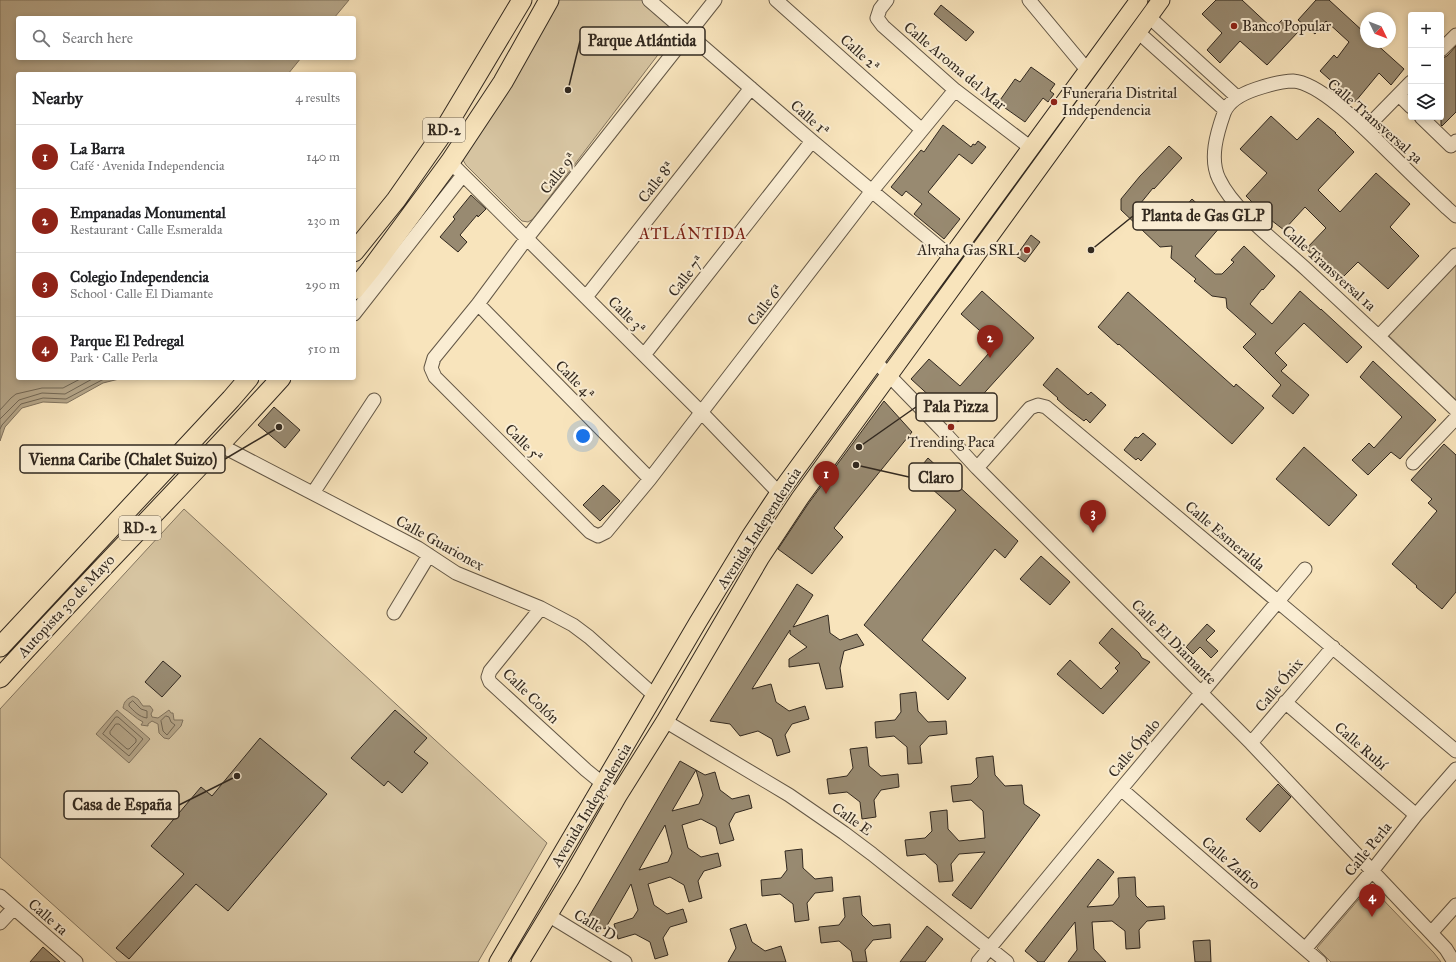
<!DOCTYPE html>
<meta charset="utf-8">
<style>
:root{--surface:#fff;--page:#f6f6f6;--text:#202124;--muted:#757577;--line:#e0e0e0;--accent:#8f2418}
body{margin:0;font-family:"IM FELL Great Primer",serif;background:var(--page);color:var(--text)}
.controls{position:absolute;right:12px;top:12px;display:grid;overflow:hidden;border-radius:4px;box-shadow:0 2px 6px #0003}
.controls button{width:36px;height:36px;display:grid;place-items:center;padding:0;border:0;border-bottom:1px solid var(--line);background:var(--surface);color:var(--text);font:20px sans-serif}
.compass{position:absolute;left:1360px;top:12px;width:36px;height:36px;border-radius:50%;background:var(--surface);box-shadow:0 2px 6px #0003;rotate:133deg}
.you{position:absolute;left:583px;top:436px;width:14px;height:14px;margin:-10px;border:3px solid #fff;border-radius:50%;background:#1a73e8;box-shadow:0 0 0 6px #1a73e833}
.badge{display:grid;place-items:center;width:26px;height:26px;border-radius:50%;background:var(--accent);color:#fff;font-size:13px;font-weight:700}
.pin{position:absolute;translate:-50% -33px;filter:drop-shadow(0 1px 2px #0008)}
.pin::after{content:'';position:absolute;top:21px;width:14px;height:12px;background:inherit;clip-path:polygon(0 0,100% 0,50% 100%)}
.list{margin:0;padding:0;list-style:none}
h2{display:flex;justify-content:space-between;align-items:center;height:52px;margin:0;padding:0 16px;font-size:17px}
h2 small{font-size:13px;font-weight:400;color:var(--muted)}
.list li{display:grid;grid-template-columns:26px 1fr auto;gap:12px;align-items:center;box-sizing:border-box;height:64px;padding:0 16px;border-top:1px solid var(--line)}
.list b{display:block;font-size:15px;white-space:nowrap}
.list p{margin:0;font-size:13px;white-space:nowrap;color:var(--muted)}
.list em{font-size:13px;font-style:normal;color:var(--muted)}
.icon{flex:none;width:22px;height:22px;fill:none;stroke:currentColor;stroke-width:2;stroke-linecap:round;stroke-linejoin:round}
.map{position:relative;flex:none;width:1456px;height:962px;overflow:hidden}
.search{position:absolute;background:var(--surface);box-shadow:0 2px 6px #0003;left:16px;top:16px;width:340px;height:44px;display:flex;align-items:center;gap:10px;box-sizing:border-box;padding:0 14px;border-radius:4px;color:var(--muted);font-size:15px}
.panel{position:absolute;background:var(--surface);box-shadow:0 2px 6px #0003;left:16px;top:72px;width:340px;height:308px;border-radius:4px}
.map>svg:first-child{display:block}
.green{fill:#d6c4a1;stroke:#847660}
.water{fill:#b4a487;stroke:#80725d}
.lines{fill:none;stroke-linecap:round;stroke-linejoin:round}
.shore{stroke:#726653;stroke-width:1}
.building{fill:#988a71;stroke:#31281f;fill-rule:evenodd}
.minor-casing{stroke:#635746;stroke-width:15}
.major-casing{stroke:#31281f;stroke-width:19}
.highway-casing{stroke:#31281f;stroke-width:21}
.minor{stroke:#faedd3;stroke-width:13}
.major{stroke:#f8e4bc;stroke-width:17}
.highway{stroke:#f8e4bc;stroke-width:19}
.poi-dot{fill:#8f2418;stroke:#faedd3;stroke-width:1.5}
.labels{text-anchor:middle;stroke-width:4;stroke-linejoin:round;paint-order:stroke}
.shield{fill:#faedd3;stroke:#6d6355;stroke-width:1}
.shield-label{font-size:14px;font-weight:bold;fill:#31281f}
.poi-label{font-size:15px;fill:#31281f;stroke:#faedd3;text-anchor:start}
.street-label{font-size:15px;fill:#31281f;stroke:#faedd3}
.neighbourhood-label{font-size:16px;letter-spacing:1px;fill:#7a1f14;stroke:#faedd3}
.leader{fill:none;stroke:#31281f;stroke-width:1.5}
.callout-dot{fill:#31281f;stroke:#faedd3;stroke-width:1.5}
.callout{fill:#faedd3;stroke:#31281f;stroke-width:1.5}
.callout-label{font-size:16px;text-anchor:middle;font-weight:bold;fill:#31281f}
</style>
<div class="map">
<svg width="1456" height="962" viewBox="0 0 1456 962">
<rect width="100%" height="100%" fill="#f8e4bc"/>
<filter id="stains"><feTurbulence type="fractalNoise" baseFrequency=".005" numOctaves="4"/><feColorMatrix values="0 0 0 0 .2 0 0 0 0 .09 0 0 0 0 .02 0 0 0 .5 -.17"/></filter>
<radialGradient id="worn" r=".72"><stop offset=".6" stop-color="#630" stop-opacity="0"/><stop offset="1" stop-color="#630" stop-opacity=".3"/></radialGradient>
<path class="green" d="M 557,0 L 645,0 L 675,30 L 673,35 L 533,219 L 528,222 L 522,221 L 466,165 L 463,160 Z
M 1456,256 L 1456,400 L 1387,334 Z
M 184,509 L 547,843 L 478,962 L 117,962 L 0,857 L 0,709 Z
M 1370,886 L 1434,953 L 1441,962 L 1331,962 L 1317,948 Z"/>
<path class="water" d="M 0,0 L 349,0 L 334,18 L 18,18 L 18,58 L 301,58 L 288,74 L 18,74 L 18,378 L 123,378 L 103,383 L 67,403 L 43,402 L 22,408 L 5,427 L 0,441 Z
M 133,696 L 138,699 L 143,706 L 150,706 L 153,710 L 151,714 L 152,717 L 158,718 L 169,710 L 171,713 L 173,713 L 174,720 L 183,720 L 181,726 L 169,739 L 164,738 L 159,733 L 158,724 L 152,721 L 148,724 L 148,726 L 141,725 L 143,722 C 135,718 130,712 123,708 C 124,701 127,699 133,696 Z
M 117,710 L 150,739 L 129,763 L 96,734 Z"/>
<g class="lines">
<path class="shore" d="M 0,410 L 11,398 L 16,394 L 42,388 L 63,388 L 82,378
M 0,419 L 19,400 L 42,393 L 65,394 L 94,378
M 0,429 L 2,425 L 21,404 L 43,398 L 66,399 L 102,380 L 107,378
M 133,701 L 141,709 L 147,711 L 147,718 C 139,717 134,711 129,706 L 129,704 Z
M 166,716 L 169,717 L 171,722 L 175,725 L 167,735 L 163,731 L 161,721 Z
M 116,717 L 118,717 L 143,739 L 129,756 L 103,734 Z
M 116,724 L 119,724 L 136,739 L 136,742 L 129,749 L 127,749 L 110,734 L 110,732 Z"/>
</g>
<path class="building" d="M 1216,0 L 1242,0 L 1273,29 L 1283,19 L 1298,32 L 1267,65 L 1240,41 L 1220,63 L 1207,50 L 1222,33 L 1202,14 Z
M 1316,0 L 1329,0 L 1366,34 L 1366,42 L 1374,42 L 1404,69 L 1391,85 L 1379,73 L 1355,102 L 1320,71 L 1334,55 L 1337,58 L 1349,42 L 1326,21 L 1315,34 L 1298,20 Z
M 941,5 L 974,32 L 966,41 L 934,14 Z
M 1456,46 L 1456,112 L 1442,126 L 1441,125 L 1441,59 L 1447,56 Z
M 1031,67 L 1055,84 L 1050,91 L 1054,94 L 1048,102 L 1043,98 L 1025,122 L 998,103 L 1015,79 L 1020,82 Z
M 1271,116 L 1297,140 L 1318,118 L 1336,133 L 1335,133 L 1354,152 L 1318,190 L 1340,212 L 1376,173 L 1410,204 L 1390,227 L 1419,256 L 1388,289 L 1358,262 L 1340,280 L 1306,249 L 1326,228 L 1305,207 L 1284,230 L 1267,217 L 1246,196 L 1267,173 L 1240,149 Z
M 943,125 L 971,147 L 973,144 L 975,145 L 978,141 L 986,147 L 972,164 L 959,154 L 928,192 L 960,219 L 944,239 L 914,214 L 922,204 L 906,191 L 902,196 L 891,187 L 921,150 L 924,152 Z
M 1169,146 L 1182,158 L 1154,189 L 1153,188 L 1140,204 L 1167,226 L 1192,199 L 1221,226 L 1195,256 L 1215,274 L 1222,274 L 1234,262 L 1231,260 L 1244,246 L 1275,276 L 1263,290 L 1262,289 L 1250,304 L 1272,324 L 1300,291 L 1321,310 L 1321,309 L 1362,347 L 1347,363 L 1304,323 L 1275,353 L 1287,365 L 1281,371 L 1309,395 L 1293,414 L 1272,396 L 1281,385 L 1243,347 L 1256,334 L 1227,308 L 1226,298 L 1212,296 L 1194,281 L 1196,279 L 1171,258 L 1172,246 L 1160,247 L 1121,210 L 1121,199 L 1140,176 Z
M 471,195 L 486,209 L 478,217 L 477,215 L 460,235 L 467,242 L 458,252 L 440,237 L 455,219 L 453,217 Z
M 1031,235 L 1040,242 L 1025,262 L 1016,256 Z
M 982,291 L 1034,338 L 958,422 L 911,379 L 929,359 L 960,386 L 996,345 L 961,314 Z
M 1128,292 L 1234,387 L 1236,384 L 1264,408 L 1232,444 L 1119,344 L 1118,345 L 1098,327 Z
M 1373,361 L 1436,420 L 1400,459 L 1391,452 L 1368,475 L 1352,460 L 1369,443 L 1374,448 L 1402,417 L 1360,377 Z
M 1057,368 L 1088,395 L 1091,392 L 1106,405 L 1090,423 L 1086,419 L 1084,421 L 1067,408 L 1057,399 L 1058,398 L 1043,385 Z
M 884,401 L 912,432 L 834,528 L 843,537 L 812,574 L 778,549 L 808,504 Z
M 274,407 L 300,430 L 285,448 L 258,425 Z
M 1143,433 L 1156,444 L 1141,461 L 1138,458 L 1136,460 L 1124,450 L 1135,437 L 1138,438 Z
M 1444,444 L 1456,455 L 1456,592 L 1442,609 L 1416,587 L 1417,586 L 1392,564 L 1437,511 L 1428,503 L 1432,499 L 1411,480 Z
M 1304,447 L 1357,495 L 1329,526 L 1276,479 Z
M 928,458 L 1018,541 L 1005,558 L 995,549 L 922,640 L 966,678 L 948,700 L 864,625 L 956,510 L 915,474 Z
M 603,485 L 620,501 L 600,521 L 583,505 Z
M 1041,556 L 1070,582 L 1050,605 L 1020,579 Z
M 797,584 L 813,595 L 793,627 L 828,615 L 830,633 L 840,640 L 857,634 L 864,645 L 844,651 L 840,668 L 843,687 L 826,689 L 819,663 L 789,667 L 789,659 L 807,647 L 790,634 L 790,630 L 752,689 L 771,684 L 776,702 L 789,711 L 805,706 L 809,719 L 792,724 L 785,735 L 790,752 L 777,756 L 772,739 L 758,731 L 740,736 L 730,724 L 710,721 Z
M 1207,624 L 1215,631 L 1206,640 L 1218,651 L 1211,658 L 1200,647 L 1193,654 L 1186,647 Z
M 1112,628 L 1139,653 L 1142,658 L 1150,662 L 1103,714 L 1057,674 L 1070,660 L 1101,689 L 1118,671 L 1115,668 L 1120,663 L 1099,643 Z
M 163,661 L 181,676 L 162,697 L 145,682 Z
M 916,692 L 918,711 L 928,722 L 946,721 L 947,734 L 929,736 L 920,746 L 922,763 L 908,764 L 907,747 L 894,736 L 876,738 L 875,722 L 895,720 L 901,712 L 900,694 Z
M 395,710 L 427,738 L 414,752 L 428,763 L 402,793 L 388,781 L 384,786 L 351,758 Z
M 260,738 L 327,794 L 228,911 L 196,884 L 129,959 L 116,948 L 184,874 L 151,846 L 201,787 L 212,796 Z
M 867,747 L 869,766 L 881,776 L 898,774 L 899,787 L 881,790 L 874,800 L 876,817 L 862,819 L 860,802 L 847,792 L 829,794 L 827,779 L 847,776 L 853,768 L 850,749 Z
M 993,756 L 995,775 L 1005,786 L 1022,785 L 1024,804 L 1040,815 L 971,909 L 952,895 L 985,852 L 959,854 L 951,864 L 953,881 L 939,882 L 937,865 L 925,854 L 907,856 L 905,840 L 925,838 L 932,831 L 930,812 L 947,810 L 948,829 L 959,841 L 985,838 L 983,811 L 971,800 L 953,802 L 951,786 L 971,784 L 978,777 L 976,758 Z
M 680,761 L 696,770 L 672,811 L 699,804 L 703,795 L 696,770 L 705,775 L 715,772 L 720,790 L 732,799 L 749,795 L 752,808 L 735,813 L 729,824 L 734,840 L 720,844 L 716,827 L 701,819 L 682,825 L 688,848 L 701,857 L 718,853 L 721,866 L 704,871 L 698,881 L 702,898 L 689,902 L 684,885 L 670,877 L 648,884 L 654,905 L 667,914 L 683,909 L 687,922 L 670,927 L 663,938 L 668,955 L 655,959 L 650,942 L 635,934 L 618,939 L 614,924 L 633,918 L 638,910 L 631,884 L 605,929 L 587,920 ZM 665,825 L 672,853 L 668,862 L 639,870 Z
M 1278,784 L 1291,797 L 1260,832 L 1246,819 Z
M 802,849 L 803,868 L 815,879 L 832,877 L 833,891 L 815,893 L 807,903 L 809,920 L 795,922 L 793,904 L 780,894 L 762,896 L 761,880 L 781,878 L 787,870 L 785,851 Z
M 1098,859 L 1114,872 L 1087,907 L 1113,905 L 1119,897 L 1118,878 L 1135,877 L 1136,896 L 1147,907 L 1164,906 L 1165,919 L 1147,921 L 1139,930 L 1140,948 L 1126,949 L 1125,931 L 1112,921 L 1092,922 L 1094,949 L 1106,962 L 1068,962 L 1077,950 L 1075,922 L 1044,962 L 1038,962 L 1025,951 Z
M 860,896 L 862,915 L 873,926 L 890,924 L 891,938 L 873,940 L 865,950 L 867,962 L 853,962 L 851,951 L 839,941 L 821,943 L 819,927 L 839,925 L 845,917 L 843,898 Z
M 746,924 L 752,942 L 765,951 L 781,946 L 786,962 L 728,962 L 736,948 L 730,929 Z
M 927,926 L 943,939 L 925,962 L 900,962 Z
M 1210,940 L 1211,962 L 1195,962 L 1193,941 Z
M 43,947 L 60,962 L 30,962 Z"/>
<g class="lines">
<defs>
<path id="minor" d="M 649,0 L 812,141 L 952,258
M 715,0 L 527,238 L 478,304 L 434,358 L 431,368 L 435,377 L 590,532 L 598,536 L 606,532 L 650,479 L 871,192 L 955,90
M 776,0 L 922,130
M 887,0 L 880,9 L 877,18 L 883,26 L 955,90 L 1031,148
M 1029,0 L 1088,71
M 1148,16 L 1237,97
M 1138,32 L 1225,110
M 1441,50 L 1456,35
M 1399,95 L 1411,107
M 1421,117 L 1451,146 L 1456,141
M 1365,129 L 1411,82
M 450,162 L 702,413 L 779,493
M 1456,216 L 1447,208 C 1429,191 1412,175 1395,158 C 1373,137 1323,83 1293,81 C 1283,81 1265,86 1256,89 C 1244,93 1229,100 1224,113 C 1217,133 1209,159 1219,179 C 1234,211 1280,245 1307,270 C 1357,316 1407,363 1456,410
M 586,297 L 751,88
M 478,304 L 650,479
M 354,314 L 463,175
M 1379,336 L 1456,255
M 644,355 L 812,141
M 875,361 L 943,431 L 977,468 L 1251,743 L 1431,933 L 1446,949 L 1454,962
M 220,445 L 418,548 L 456,573 L 541,608 L 573,625 L 589,637 L 655,696
M 1413,463 L 1456,418
M 977,468 L 1030,408 L 1038,405 L 1046,407 L 1456,751
M 313,493 L 374,400
M 541,608 L 490,671 L 488,677 L 490,682 L 586,770 L 618,796
M 394,613 L 429,555
M 1285,702 L 1416,815
M 665,721 L 789,795 L 844,833 L 872,854 L 1007,962
M 1251,743 L 1333,647
M 1121,789 L 1320,962
M 0,896 L 76,962
M 548,915 L 625,962
M 0,923 L 14,908
M 1431,933 L 1456,905
M 1305,949 L 1372,871 L 1416,815 L 1456,769
M 978,962 L 1121,789 L 1305,569"/>
<path id="major" d="M 498,962 L 698,622 L 751,535 L 779,493 L 1139,0
M 520,962 L 571,878 L 618,796 L 665,721 L 761,557 L 800,498 L 1161,0"/>
<path id="highway" d="M 354,252 L 396,200 L 440,137 L 522,0
M 354,290 L 371,269 L 450,162 L 503,82 L 549,0
M 0,647 L 231,399 L 249,378
M 0,678 C 92,576 189,480 281,378"/>
</defs>
<use href="#minor" class="minor-casing"/>
<use href="#major" class="major-casing"/>
<use href="#highway" class="highway-casing"/>
<use href="#minor" class="minor"/>
<use href="#major" class="major"/>
<use href="#highway" class="highway"/>
</g>
<g class="poi-dot">
<circle cx="1234" cy="26" r="4"/>
<circle cx="1054" cy="102" r="4"/>
<circle cx="1027" cy="250" r="4"/>
<circle cx="951" cy="427" r="4"/>
</g>
<g class="labels">
<g class="shield">
<rect x="423" y="118" width="42" height="24" rx="3"/>
<rect x="119" y="516" width="42" height="24" rx="3"/>
</g>
<g class="shield-label">
<text x="444" y="135">RD-2</text>
<text x="140" y="533">RD-2</text>
</g>
<g class="poi-label">
<text x="1242" y="31">Banco Popular</text>
<text x="1062" y="98">Funeraria Distrital<tspan x="1062" dy="17">Independencia</tspan></text>
<text x="1019" y="255" text-anchor="end">Alvaha Gas SRL</text>
<text x="951" y="447" text-anchor="middle">Trending Paca</text>
</g>
<g class="street-label">
<text transform="translate(860 53) rotate(42)" y="5">Calle 2ª</text>
<text transform="translate(955 66) rotate(40)" y="5">Calle Aroma del Mar</text>
<text transform="translate(810 118) rotate(41)" y="5">Calle 1ª</text>
<text transform="translate(1375 121) rotate(41)" y="5">Calle Transversal 3a</text>
<text transform="translate(558 173) rotate(-52)" y="5">Calle 9ª</text>
<text transform="translate(656 182) rotate(-52)" y="5">Calle 8ª</text>
<text transform="translate(1329 268) rotate(42)" y="5">Calle Transversal 1a</text>
<text transform="translate(686 276) rotate(-52)" y="5">Calle 7ª</text>
<text transform="translate(765 305) rotate(-52)" y="5">Calle 6ª</text>
<text transform="translate(627 315) rotate(45)" y="5">Calle 3ª</text>
<text transform="translate(575 380) rotate(45)" y="5">Calle 4ª</text>
<text transform="translate(524 443) rotate(45)" y="5">Calle 5ª</text>
<text transform="translate(759 528) rotate(-57)" y="5">Avenida Independencia</text>
<text transform="translate(1225 536) rotate(40)" y="5">Calle Esmeralda</text>
<text transform="translate(440 543) rotate(29)" y="5">Calle Guarionex</text>
<text transform="translate(66 606) rotate(-47)" y="5">Autopista 30 de Mayo</text>
<text transform="translate(1174 642) rotate(45)" y="5">Calle El Diamante</text>
<text transform="translate(1279 685) rotate(-50)" y="5">Calle Ónix</text>
<text transform="translate(531 696) rotate(44)" y="5">Calle Colón</text>
<text transform="translate(1361 746) rotate(41)" y="5">Calle Rubí</text>
<text transform="translate(1134 748) rotate(-50)" y="5">Calle Ópalo</text>
<text transform="translate(591 805) rotate(-59)" y="5">Avenida Independencia</text>
<text transform="translate(852 819) rotate(35)" y="5">Calle E</text>
<text transform="translate(1368 849) rotate(-51)" y="5">Calle Perla</text>
<text transform="translate(1231 863) rotate(41)" y="5">Calle Zafiro</text>
<text transform="translate(48 917) rotate(41)" y="5">Calle 1a</text>
<text transform="translate(595 925) rotate(31)" y="5">Calle D</text>
</g>
<g class="neighbourhood-label">
<text x="693" y="239">ATLÁNTIDA</text>
</g>
</g>
<path class="leader" d="M568 90L580 41M1091 250L1133 216M859 447L916 407M279 427L225 459M856 465L909 477M237 776L179 805"/>
<g class="callout-dot">
<circle cx="568" cy="90" r="4"/>
<circle cx="1091" cy="250" r="4"/>
<circle cx="859" cy="447" r="4"/>
<circle cx="279" cy="427" r="4"/>
<circle cx="856" cy="465" r="4"/>
<circle cx="237" cy="776" r="4"/>
</g>
<g class="callout">
<rect x="580" y="27" width="125" height="28" rx="4"/>
<rect x="1133" y="202" width="139" height="28" rx="4"/>
<rect x="916" y="393" width="81" height="28" rx="4"/>
<rect x="20" y="445" width="205" height="28" rx="4"/>
<rect x="909" y="463" width="53" height="28" rx="4"/>
<rect x="64" y="791" width="115" height="28" rx="4"/>
</g>
<g class="callout-label">
<text x="642" y="46">Parque Atlántida</text>
<text x="1203" y="221">Planta de Gas GLP</text>
<text x="956" y="412">Pala Pizza</text>
<text x="123" y="465">Vienna Caribe (Chalet Suizo)</text>
<text x="936" y="483">Claro</text>
<text x="122" y="810">Casa de España</text>
</g>
<rect width="100%" height="100%" filter="url(#stains)"/>
<rect width="100%" height="100%" fill="url(#worn)"/>
</svg>
<div class="controls">
<button>+</button>
<button>−</button>
<button><svg class="icon" aria-label="layers" viewBox="0 0 24 24"><path d="M12 4l9 5-9 5-9-5zM3 14l9 5 9-5"/></svg></button>
</div>
<svg class="compass" viewBox="-18 -18 36 36"><path d="M0-13l5 13h-10z" fill="#e53935"/><path d="M0 13l5-13h-10z" fill="#757577"/></svg>
<div class="you"></div>
<div class="pin badge" style="left:826px;top:494px">1</div>
<div class="pin badge" style="left:990px;top:358px">2</div>
<div class="pin badge" style="left:1093px;top:533px">3</div>
<div class="pin badge" style="left:1372px;top:917px">4</div>
<div class="search"><svg class="icon" aria-label="search" viewBox="0 0 24 24"><circle cx="10" cy="10" r="6"/><path d="M15 15l6 6"/></svg>Search here</div>
<section class="panel">
<h2>Nearby<small>4 results</small></h2>
<ul class="list">
<li><span class="badge">1</span><div><b>La Barra</b><p>Café · Avenida Independencia</p></div><em>140 m</em></li>
<li><span class="badge">2</span><div><b>Empanadas Monumental</b><p>Restaurant · Calle Esmeralda</p></div><em>230 m</em></li>
<li><span class="badge">3</span><div><b>Colegio Independencia</b><p>School · Calle El Diamante</p></div><em>290 m</em></li>
<li><span class="badge">4</span><div><b>Parque El Pedregal</b><p>Park · Calle Perla</p></div><em>510 m</em></li>
</ul>
</section>
</div>
